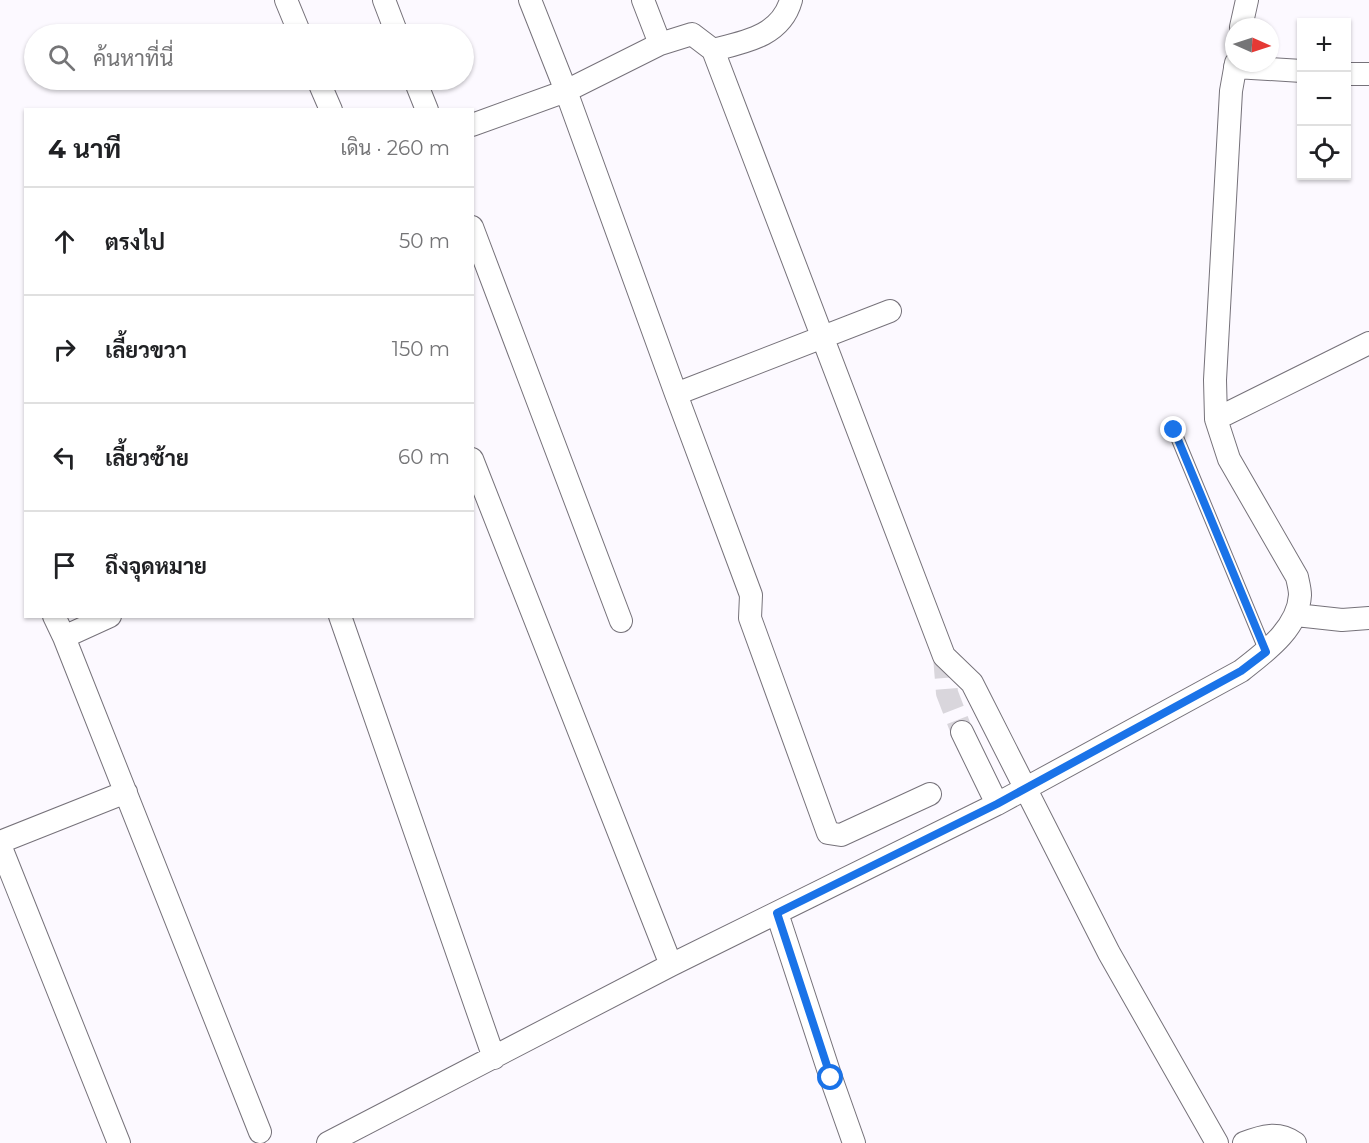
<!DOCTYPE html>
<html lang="th">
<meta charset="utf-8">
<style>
:root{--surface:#fff;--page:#f2f2f2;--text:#202124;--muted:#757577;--line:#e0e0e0}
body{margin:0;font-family:Montserrat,Sarabun,sans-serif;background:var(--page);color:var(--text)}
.controls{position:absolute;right:18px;top:18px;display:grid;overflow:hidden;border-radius:0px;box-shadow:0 2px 4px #0004}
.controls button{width:54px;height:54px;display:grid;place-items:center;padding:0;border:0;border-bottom:2px solid var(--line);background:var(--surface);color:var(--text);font:30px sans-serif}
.compass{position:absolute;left:1225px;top:18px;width:54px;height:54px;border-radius:50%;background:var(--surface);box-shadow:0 2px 4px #0004;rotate:93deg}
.stop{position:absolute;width:18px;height:18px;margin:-14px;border:4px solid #1a73e8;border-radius:50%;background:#fff}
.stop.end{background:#1a73e8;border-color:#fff;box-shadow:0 2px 6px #0008}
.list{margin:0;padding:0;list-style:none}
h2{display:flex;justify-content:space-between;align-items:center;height:78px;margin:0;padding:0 24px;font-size:26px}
h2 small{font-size:20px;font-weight:400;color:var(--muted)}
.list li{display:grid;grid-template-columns:39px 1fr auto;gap:18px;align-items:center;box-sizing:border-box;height:108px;padding:0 24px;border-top:2px solid var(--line)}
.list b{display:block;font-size:22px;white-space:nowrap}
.list em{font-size:20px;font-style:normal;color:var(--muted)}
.icon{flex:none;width:33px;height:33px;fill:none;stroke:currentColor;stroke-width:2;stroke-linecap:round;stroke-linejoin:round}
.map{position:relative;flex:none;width:1369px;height:1143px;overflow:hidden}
.search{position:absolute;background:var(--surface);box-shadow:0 2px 4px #0004;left:24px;top:24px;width:450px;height:66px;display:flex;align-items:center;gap:15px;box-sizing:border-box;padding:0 21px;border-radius:33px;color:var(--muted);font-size:22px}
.panel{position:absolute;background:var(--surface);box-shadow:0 2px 4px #0004;left:24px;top:108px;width:450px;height:510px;border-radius:0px}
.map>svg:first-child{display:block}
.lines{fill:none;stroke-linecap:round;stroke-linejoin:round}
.street-tunnel{stroke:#d9d6dc;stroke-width:22;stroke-dasharray:22 11;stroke-linecap:butt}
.lane-casing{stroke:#76727a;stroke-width:14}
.street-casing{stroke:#76727a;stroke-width:24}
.lane{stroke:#fff;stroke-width:12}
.street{stroke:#fff;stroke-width:22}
.route{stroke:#1a73e8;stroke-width:8}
</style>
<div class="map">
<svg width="1369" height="1143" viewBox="0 0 1369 1143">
<rect width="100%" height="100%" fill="#fcf9ff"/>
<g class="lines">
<path class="street-tunnel" d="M 944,656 L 947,693 L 962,732"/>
<defs>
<path id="lane" d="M 1174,430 L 1266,652"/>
<path id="street" d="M 286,0 L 300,34
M 384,0 L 397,34
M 530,0 L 566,91 L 676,394 L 751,595 L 750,618 L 828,833 L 841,835 L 930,794
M 643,0 L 660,44 L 692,34 L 713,50 L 944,656 L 972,683 L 1109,953 L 1217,1143
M 1241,27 L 1247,0
M 713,50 C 745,42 781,36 791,0
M 1235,67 L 1302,71
M 1346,74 L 1369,74
M 318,80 L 331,110
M 415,80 L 427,110
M 472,125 L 566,91 L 660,44
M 472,227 L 621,621
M 676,394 L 890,311
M 1216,419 L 1369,343
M 472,459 L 671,965
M 1296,615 L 1342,620 L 1369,618
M 54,616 L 64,637 L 260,1132
M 340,616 L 494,1058
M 64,637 L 110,616
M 962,732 L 997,804
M 0,842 L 126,792
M 0,845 L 119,1143
M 777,913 L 831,1078 L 854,1143
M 328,1143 L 671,965 L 997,804 L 1241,671 C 1265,652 1298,629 1300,595 C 1300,589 1298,582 1297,577 L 1229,459 L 1216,419 L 1215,380 L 1231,91 L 1236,63
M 1244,1143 C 1262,1136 1278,1131 1295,1143"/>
</defs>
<use href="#lane" class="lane-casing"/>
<use href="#street" class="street-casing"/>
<use href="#lane" class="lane"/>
<use href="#street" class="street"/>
</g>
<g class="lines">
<path class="route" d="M 831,1078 L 777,913 L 997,804 L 1241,671 L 1266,652 L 1174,430"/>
</g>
</svg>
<div class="controls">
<button>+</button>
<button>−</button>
<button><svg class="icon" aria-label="locate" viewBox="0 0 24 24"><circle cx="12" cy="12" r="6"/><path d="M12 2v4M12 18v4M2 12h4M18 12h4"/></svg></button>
</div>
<svg class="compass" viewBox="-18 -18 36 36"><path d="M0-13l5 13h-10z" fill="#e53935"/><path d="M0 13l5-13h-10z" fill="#757577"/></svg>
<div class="stop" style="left:831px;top:1078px"></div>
<div class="stop end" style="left:1174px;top:430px"></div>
<div class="search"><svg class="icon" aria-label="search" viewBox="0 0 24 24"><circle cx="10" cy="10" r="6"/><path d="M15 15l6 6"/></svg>ค้นหาที่นี่</div>
<section class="panel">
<h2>4 นาที<small>เดิน · 260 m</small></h2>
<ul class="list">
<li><svg class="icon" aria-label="ahead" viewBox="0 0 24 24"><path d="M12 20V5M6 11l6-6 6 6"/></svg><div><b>ตรงไป</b></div><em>50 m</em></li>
<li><svg class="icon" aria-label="right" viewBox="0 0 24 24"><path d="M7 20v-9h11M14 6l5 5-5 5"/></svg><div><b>เลี้ยวขวา</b></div><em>150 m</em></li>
<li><svg class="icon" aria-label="left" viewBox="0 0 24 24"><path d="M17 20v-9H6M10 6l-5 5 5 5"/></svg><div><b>เลี้ยวซ้าย</b></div><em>60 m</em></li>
<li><svg class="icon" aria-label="arrive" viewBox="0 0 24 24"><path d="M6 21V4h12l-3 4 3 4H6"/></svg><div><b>ถึงจุดหมาย</b></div></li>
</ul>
</section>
</div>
